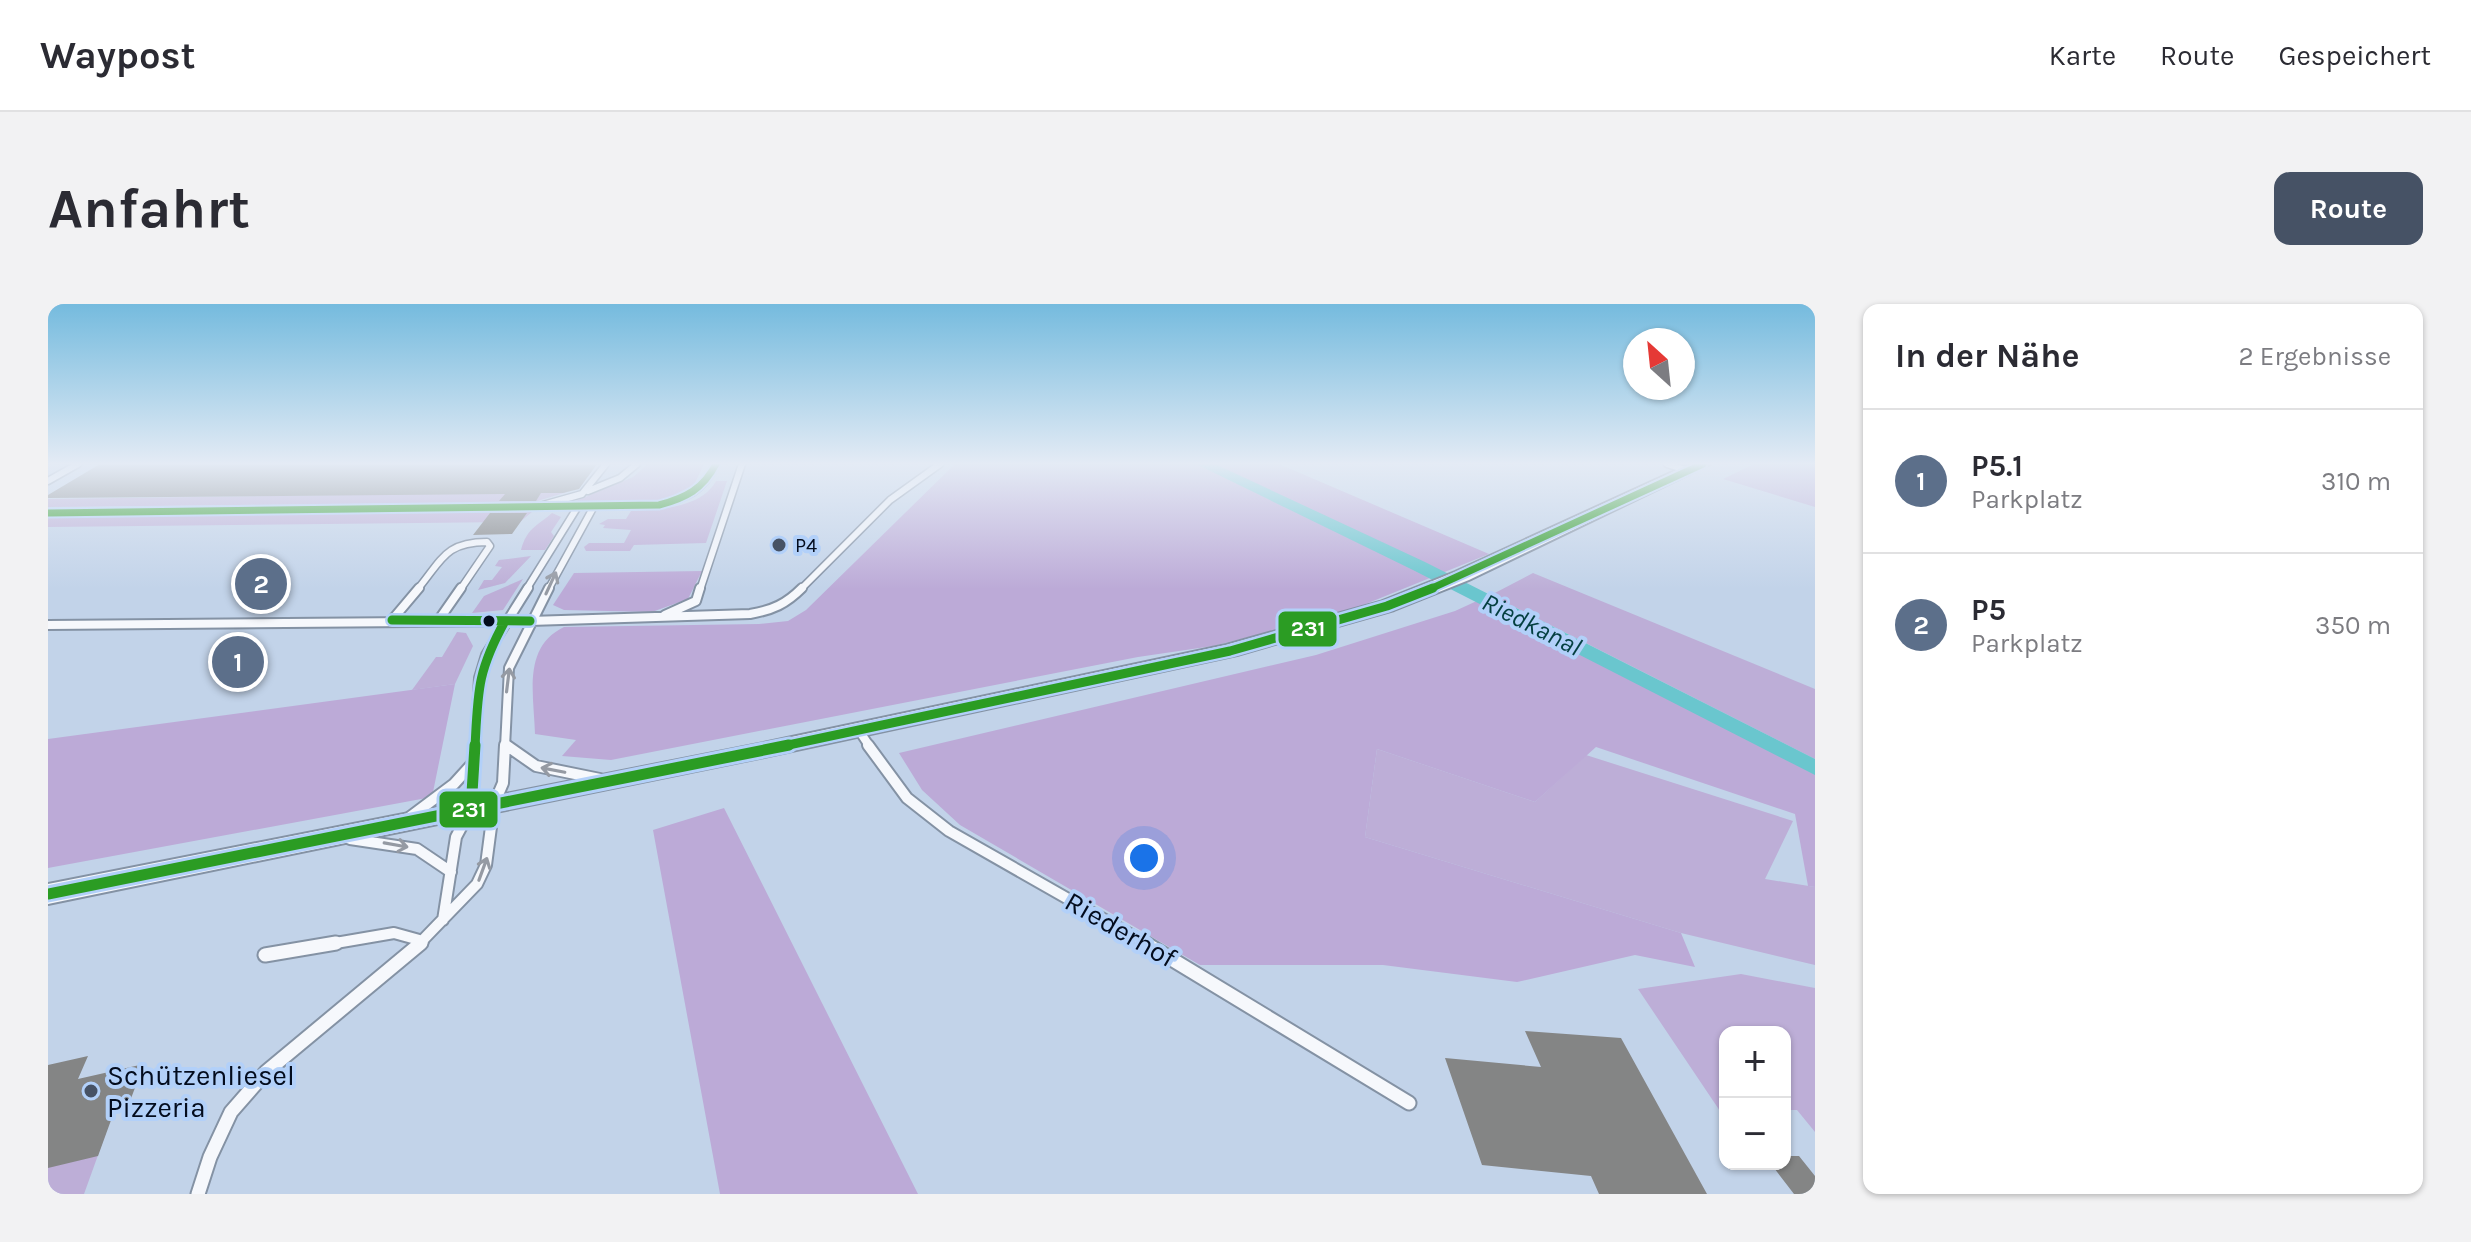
<!DOCTYPE html>
<html lang="de">
<meta charset="utf-8">
<style>
:root{--surface:#fff;--page:#f2f2f3;--text:#2b2b33;--muted:#7c7c81;--line:#e1e1e2;--accent:#465265}
body{margin:0;font-family:Karla,sans-serif;background:var(--page);color:var(--text)}
.controls{position:absolute;right:24px;bottom:24px;display:grid;overflow:hidden;border-radius:16px;box-shadow:0 2px 6px #0004}
.controls button{width:72px;height:72px;display:grid;place-items:center;padding:0;border:0;border-bottom:2px solid var(--line);background:var(--surface);color:var(--text);font:40px sans-serif}
.compass{position:absolute;left:1575px;top:24px;width:72px;height:72px;border-radius:50%;background:var(--surface);box-shadow:0 2px 6px #0004;rotate:333deg}
.you{position:absolute;left:1096px;top:554px;width:28px;height:28px;margin:-20px;border:6px solid #fff;border-radius:50%;background:#1a73e8;box-shadow:0 0 0 12px #1a73e833}
.badge{display:grid;place-items:center;width:52px;height:52px;border-radius:50%;background:var(--accent);color:#fff;font-size:26px;font-weight:700}
.pin{position:absolute;translate:-50% -50%;border:4px solid #fff;box-shadow:0 2px 8px #0006}
.list{margin:0;padding:0;list-style:none}
h2{display:flex;justify-content:space-between;align-items:center;height:104px;margin:0;padding:0 32px;font-size:34px}
h2 small{font-size:26px;font-weight:400;color:var(--muted)}
.list li{display:grid;grid-template-columns:52px 1fr auto;gap:24px;align-items:center;box-sizing:border-box;height:144px;padding:0 32px;border-top:2px solid var(--line)}
.list b{display:block;font-size:30px;white-space:nowrap}
.list p{margin:0;font-size:26px;white-space:nowrap;color:var(--muted)}
.list em{font-size:26px;font-style:normal;color:var(--muted)}
.map{position:relative;flex:none;width:1767px;height:890px;overflow:hidden;border-radius:16px}
header{display:flex;align-items:center;gap:48px;box-sizing:border-box;height:112px;padding:0 40px;background:var(--surface);border-bottom:2px solid var(--line)}
header strong{font-size:38px}
nav{display:flex;gap:44px;margin-inline-start:auto;font-size:28px}
.intro{display:flex;align-items:center;justify-content:space-between;box-sizing:border-box;height:192px;padding:0 48px}
h1{margin:0;font-size:56px}
.button{padding:20px 36px;border-radius:16px;background:var(--accent);color:#fff;font-size:28px;font-weight:700}
main{display:flex;gap:48px;padding:0 48px}
aside{flex:1;background:var(--surface);border-radius:16px;box-shadow:0 2px 6px #0004}
.map>svg:first-child{display:block}
.green{fill:#bdaed7}
.forest{fill:#bcaad7}
.lines{fill:none;stroke-linecap:round;stroke-linejoin:round}
.canal{fill:#6ac6ce;fill-rule:evenodd}
.building{fill:#848585}
.lane-far3-casing{stroke:#8492a4;stroke-width:9}
.lane-far2-casing{stroke:#8492a4;stroke-width:12}
.lane-far1-casing{stroke:#8492a4;stroke-width:14}
.lane-casing{stroke:#8492a4;stroke-width:17}
.secondary-casing{stroke:#8492a4;stroke-width:4}
.lane-far3{stroke:#f6f8fc;stroke-width:6}
.lane-far2{stroke:#f6f8fc;stroke-width:8}
.lane-far1{stroke:#f6f8fc;stroke-width:10}
.lane{stroke:#f6f8fc;stroke-width:13}
.secondary{fill:#f6f8fc;fill-rule:evenodd}
.bus-1-far2-casing{stroke:#b2d0f9;stroke-width:11}
.bus-1-far1-casing{stroke:#b2d0f9;stroke-width:14}
.bus-1-casing{stroke:#b2d0f9;stroke-width:17}
.bus-1-far2{stroke:#2b9c23;stroke-width:7}
.bus-1-far1{stroke:#2b9c23;stroke-width:9}
.bus-1{stroke:#2b9c23;stroke-width:11}
.oneway{stroke:#959aa3}
.poi-dot{fill:#465265;stroke:#b2d0f9;stroke-width:3}
.bus-dot{fill:#030c1e;stroke:#b2d0f9;stroke-width:3}
.labels{text-anchor:middle;stroke-width:8;stroke-linejoin:round;paint-order:stroke}
.far-poi-label{font-size:20px;fill:#030c1e;stroke:#b2d0f9;text-anchor:start}
.water-label{font-size:26px;font-style:italic;fill:#043f40;stroke:#b2d0f9}
.near-street-label{font-size:28px;fill:#030c1e;stroke:#b2d0f9}
.near-poi-label{font-size:28px;fill:#030c1e;stroke:#b2d0f9;text-anchor:start}
.line-badge{stroke:#b2d0f9;stroke-width:3}
.badge-label{font-size:22px;text-anchor:middle;font-weight:bold;fill:#fff}
</style>
<header>
<strong>Waypost</strong>
<nav><a>Karte</a><a>Route</a><a>Gespeichert</a></nav>
</header>
<div class="intro"><h1>Anfahrt</h1><a class="button">Route</a></div>
<main>
<div class="map">
<svg width="1767" height="890" viewBox="0 0 1767 890">
<rect width="100%" height="100%" fill="#c2d3e9"/>
<path class="green" d="M 600,160 L 656,160 L 646,181 L 616,196 L 523,199 L 585,173 Z
M 1706,160 L 1767,160 L 1767,203 L 1675,175 Z
M 668,177 L 679,177 L 658,239 L 586,241 L 582,247 L 538,247 L 536,243 L 541,239 L 576,239 L 583,226 L 555,224 L 557,221 L 551,220 L 560,215 L 578,215 L 583,207 C 609,205 653,205 668,177 Z
M 519,188 L 486,198 L 0,203 L 0,195 Z
M 484,208 L 472,218 L 0,223 L 0,212 Z
M 504,209 L 513,213 L 503,228 L 506,232 L 497,246 L 473,246 C 479,224 488,223 504,209 Z
M 483,252 L 457,279 L 430,286 L 436,276 L 444,276 L 454,263 L 447,262 L 451,256 Z
M 1485,269 L 1767,385 L 1767,455 L 1443,291 Z
M 475,275 L 455,306 L 424,309 L 436,292 Z
M 409,328 L 418,329 L 425,342 L 407,380 L 364,386 L 388,353 L 394,353 Z
M 1329,445 L 1487,498 L 1538,451 L 1745,517 L 1717,575 L 1767,583 L 1767,661 L 1633,629 L 1317,533 Z
M 1693,670 L 1767,684 L 1767,828 L 1749,806 L 1737,806 L 1737,728 L 1677,728 L 1677,810 L 1674,810 L 1590,685 Z
M 58,829 L 36,890 L 0,890 L 0,843 Z"/>
<path class="forest" d="M 907,160 L 1231,160 L 1441,250 L 1298,308 L 1165,342 L 1090,353 L 563,456 L 514,452 L 528,436 L 487,430 C 486,391 474,343 516,323 L 711,320 L 740,317 L 758,306 Z
M 654,267 L 640,295 L 604,308 L 516,306 L 505,301 L 526,269 Z
M 1431,296 L 1767,469 L 1767,583 L 1760,582 L 1747,510 L 1548,443 L 1487,498 L 1329,445 L 1317,533 L 1633,629 L 1647,663 L 1587,651 L 1469,678 L 1335,661 L 1152,661 L 912,521 L 874,486 L 851,449 L 1268,351 L 1407,307 Z
M 407,380 L 384,493 L 0,564 L 0,435 Z
M 676,504 L 870,890 L 672,890 L 605,526 Z"/>
<g class="lines">
<path class="canal" d="M 1148,160 L 1167,160 L 1377,258 L 1767,455 L 1767,471 L 1365,266 Z"/>
</g>
<path class="building" d="M 52,160 L 549,160 L 531,185 L 515,189 L 493,189 L 488,197 L 451,197 L 457,190 L 0,194 L 0,191 Z
M 442,209 L 479,209 L 464,230 L 425,231 Z
M 1477,727 L 1573,734 L 1659,890 L 1551,890 L 1543,872 L 1434,861 L 1397,754 L 1493,763 Z
M 40,752 L 30,775 L 96,760 L 79,805 L 66,808 L 50,852 L 0,864 L 0,761 Z
M 1737,852 L 1751,852 L 1767,872 L 1767,890 L 1746,890 L 1723,860 L 1737,860 Z"/>
<g class="lines">
<defs>
<path id="lane-far3" d="M 1619,160 L 1641,167
M 0,177 L 30,160
M 540,187 L 572,174 L 589,160
M 495,201 L 534,190 L 558,160
M 0,209 L 611,201 C 639,194 656,187 668,160
M 369,286 C 394,256 397,238 439,238 L 442,242 L 412,286
M 478,286 L 529,204
M 500,286 L 545,204
M 652,286 L 694,160
M 752,286 L 842,196 L 892,160"/>
<path id="lane-far2" d="M 617,311 L 648,297 L 652,284
M 344,316 L 371,284
M 390,317 L 413,284
M 0,321 L 482,317 L 702,310 C 725,306 738,300 754,284
M 810,425 L 822,443
M 457,440 L 460,443
M 427,443 L 431,374 L 438,351 L 480,284
M 457,443 L 461,364 L 501,284"/>
<path id="lane-far1" d="M 458,441 L 488,462 L 552,475
M 820,441 L 859,494 L 901,527 L 1101,641
M 362,513 L 406,480 L 426,458
M 302,535 L 369,545 L 403,568
M 395,616 L 408,533 L 423,505 L 427,441
M 276,641 L 346,629 L 375,637
M 370,641 L 429,580 L 438,561 L 446,500 L 455,479 L 457,441"/>
<path id="lane" d="M 1097,639 L 1361,799
M 217,651 L 288,639
M 150,890 L 162,853 L 183,808 L 218,768 L 373,639"/>
<path id="secondary" d="M 1642,160 L 1662,160 L 1421,276 L 1346,306 L 1189,351 L 711,454 L 0,600 L 0,580 L 711,440 L 1178,341 L 1332,298 L 1407,268 Z"/>
</defs>
<use href="#lane-far3" class="lane-far3-casing"/>
<use href="#lane-far2" class="lane-far2-casing"/>
<use href="#lane-far1" class="lane-far1-casing"/>
<use href="#lane" class="lane-casing"/>
<use href="#secondary" class="secondary-casing"/>
<use href="#lane-far3" class="lane-far3"/>
<use href="#lane-far2" class="lane-far2"/>
<use href="#lane-far1" class="lane-far1"/>
<use href="#lane" class="lane"/>
<use href="#secondary" class="secondary"/>
<defs>
<path id="bus-1-far2" d="M 0,209 L 611,201 C 638,194 655,185 668,160
M 1380,286 L 1655,160"/>
<path id="bus-1-far1" d="M 344,316 L 482,317
M 427,443 C 430,387 429,368 457,317
M 731,443 L 1182,347 L 1339,302 L 1385,284"/>
<path id="bus-1" d="M 423,505 L 427,441
M 0,590 L 741,441"/>
</defs>
<use href="#bus-1-far2" class="bus-1-far2-casing"/>
<use href="#bus-1-far1" class="bus-1-far1-casing"/>
<use href="#bus-1" class="bus-1-casing"/>
<use href="#bus-1-far2" class="bus-1-far2"/>
<use href="#bus-1-far1" class="bus-1-far1"/>
<use href="#bus-1" class="bus-1"/>
</g>
<defs><path id="oneway-shaft" d="M-6 0H5M1.5-3L5.5 0L1.5 3" fill="none" stroke-width="1.6" stroke-linecap="round" stroke-linejoin="round" transform="scale(2)"/></defs>
<g class="oneway">
<use href="#oneway-shaft" transform="translate(503 279) rotate(-65)"/>
<use href="#oneway-shaft" transform="translate(460 376) rotate(-83)"/>
<use href="#oneway-shaft" transform="translate(505 466) rotate(-169)"/>
<use href="#oneway-shaft" transform="translate(348 541) rotate(10)"/>
<use href="#oneway-shaft" transform="translate(435 565) rotate(-70)"/>
</g>
<linearGradient id="sky" x2="0" y2="1"><stop stop-color="#75bbde"/><stop offset="0.56" stop-color="#e4ebf5"/><stop offset="1" stop-color="#e4ebf5" stop-opacity="0"/></linearGradient>
<rect width="1767" height="285" fill="url(#sky)"/>
<g class="poi-dot">
<circle cx="731" cy="241" r="8"/>
<circle cx="43" cy="787" r="8"/>
</g>
<circle class="bus-dot" cx="441" cy="317" r="7"/>
<g class="labels">
<g class="far-poi-label">
<text x="747" y="248">P4</text>
</g>
<g class="water-label">
<text transform="translate(1484 320) rotate(27)" y="9">Riedkanal</text>
</g>
<g class="near-street-label">
<text transform="translate(1073 625) rotate(30)" y="10">Riederhof</text>
</g>
<g class="near-poi-label">
<text x="59" y="781">Schützenliesel<tspan x="59" dy="32">Pizzeria</tspan></text>
</g>
</g>
<g class="line-badge">
<rect x="1229" y="306" width="61" height="38" rx="8" fill="#2b9c23"/>
<rect x="390" y="486" width="61" height="39" rx="8" fill="#2b9c23"/>
</g>
<g class="badge-label">
<text x="1260" y="332">231</text>
<text x="421" y="513">231</text>
</g>
</svg>
<div class="controls">
<button>+</button>
<button>−</button>
</div>
<svg class="compass" viewBox="-18 -18 36 36"><path d="M0-13l5 13h-10z" fill="#e53935"/><path d="M0 13l5-13h-10z" fill="#7c7c81"/></svg>
<div class="you"></div>
<div class="pin badge" style="left:190px;top:358px;background:#5c6f8a">1</div>
<div class="pin badge" style="left:213px;top:280px;background:#5c6f8a">2</div>
</div>
<aside>
<h2>In der Nähe<small>2 Ergebnisse</small></h2>
<ul class="list">
<li><span class="badge" style="background:#5c6f8a">1</span><div><b>P5.1</b><p>Parkplatz</p></div><em>310 m</em></li>
<li><span class="badge" style="background:#5c6f8a">2</span><div><b>P5</b><p>Parkplatz</p></div><em>350 m</em></li>
</ul>
</aside>
</main>
